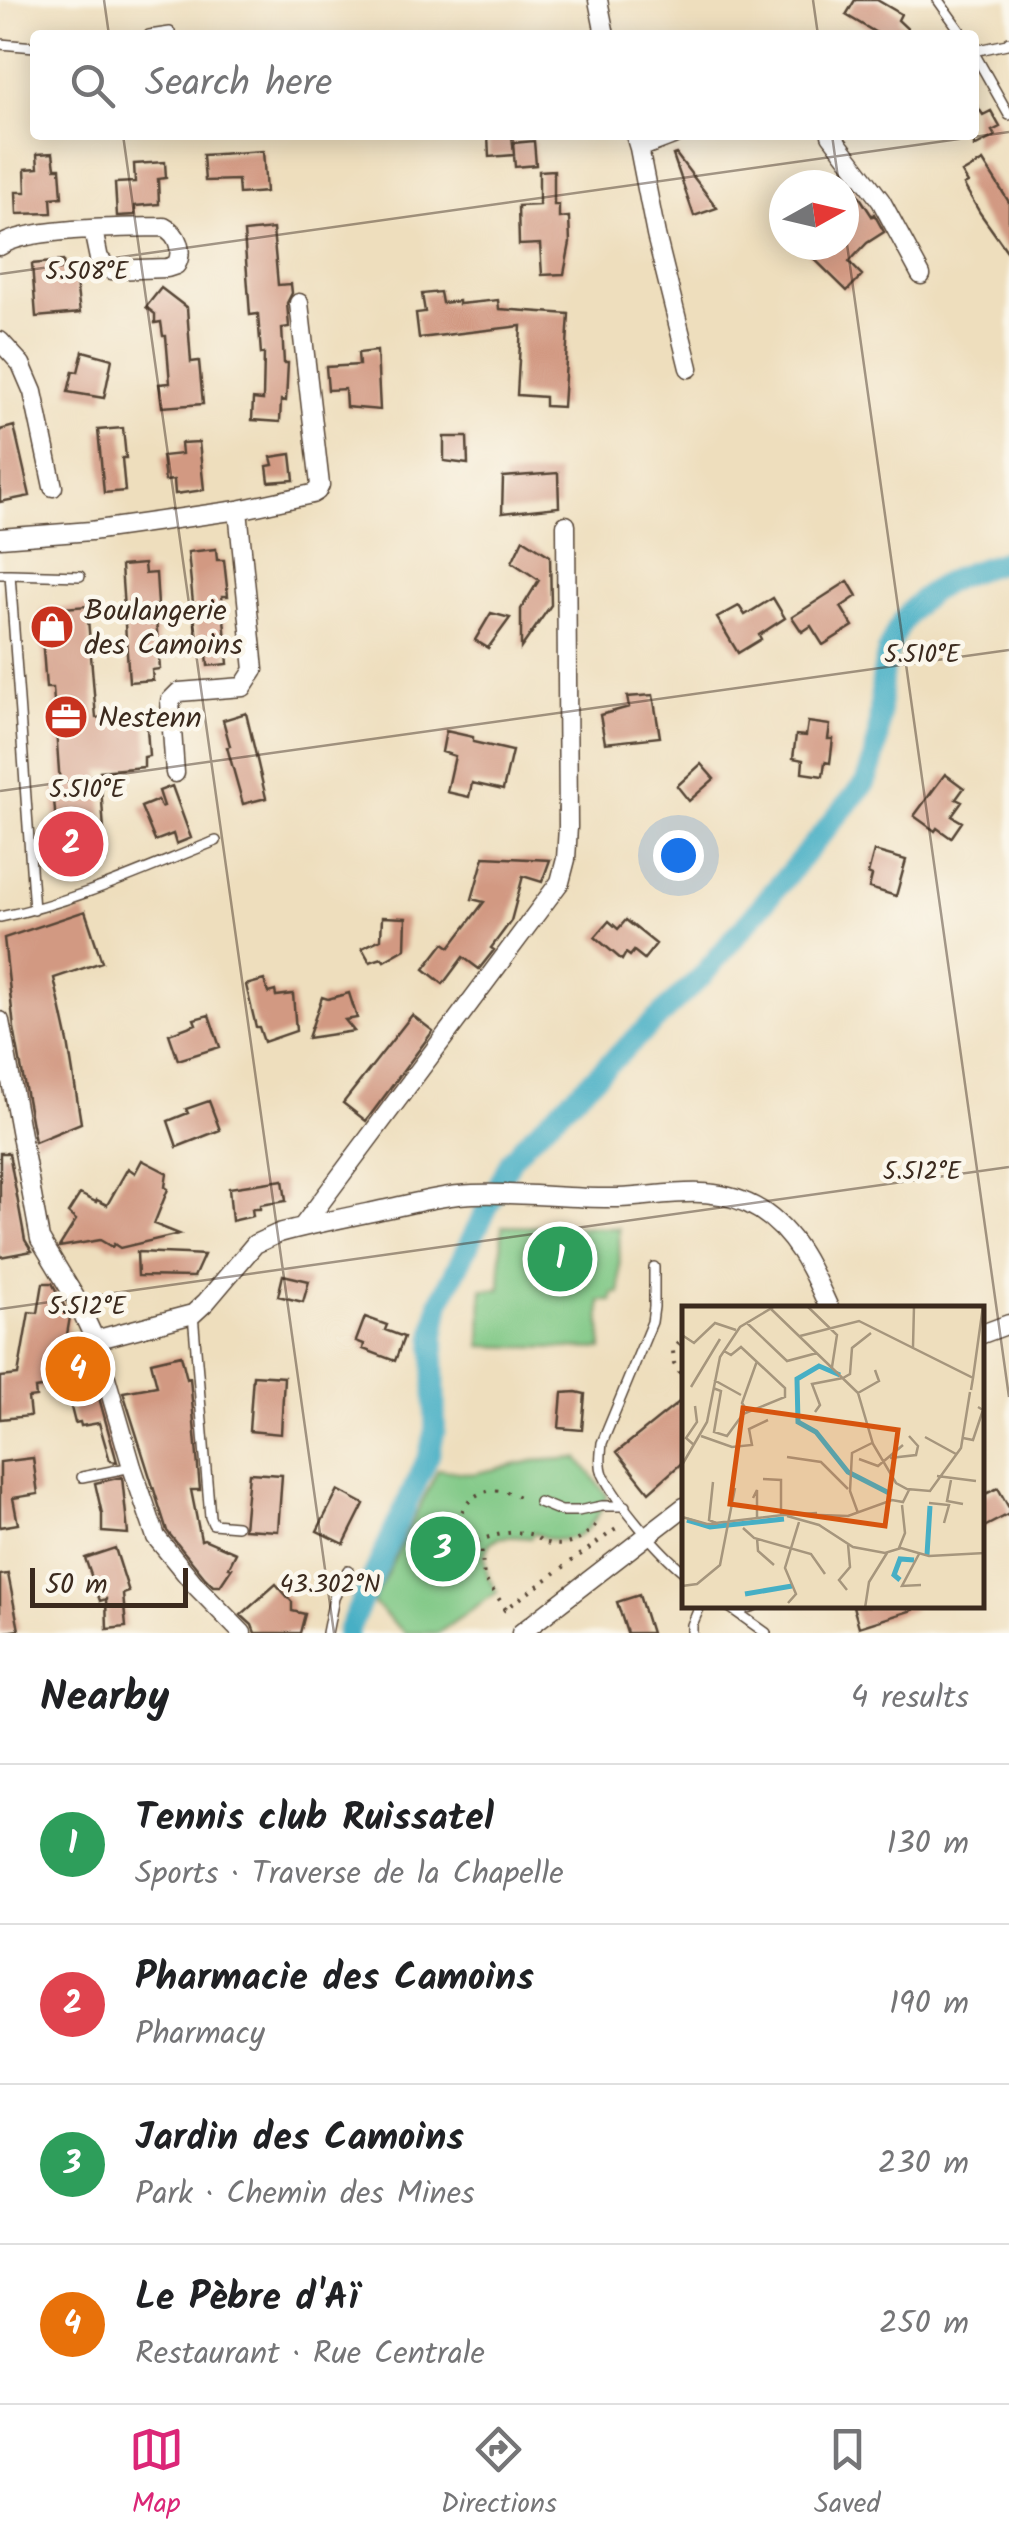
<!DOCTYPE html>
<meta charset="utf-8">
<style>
:root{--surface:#fff;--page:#f2f2f2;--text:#202124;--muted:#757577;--line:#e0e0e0;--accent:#db2777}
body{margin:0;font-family:Kalam,sans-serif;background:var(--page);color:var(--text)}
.compass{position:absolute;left:769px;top:170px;width:90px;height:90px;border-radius:50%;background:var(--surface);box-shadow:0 5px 25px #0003;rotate:82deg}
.scale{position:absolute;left:30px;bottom:25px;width:158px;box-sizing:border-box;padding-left:10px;border:5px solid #3b2a1e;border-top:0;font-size:28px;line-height:35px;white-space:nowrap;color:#3b2a1e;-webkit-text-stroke:8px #fbf7ec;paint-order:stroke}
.you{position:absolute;left:678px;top:855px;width:35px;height:35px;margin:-25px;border:8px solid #fff;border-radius:50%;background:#1a73e8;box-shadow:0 0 0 15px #1a73e833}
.badge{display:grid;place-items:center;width:65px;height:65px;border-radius:50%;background:var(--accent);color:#fff;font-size:32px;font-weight:700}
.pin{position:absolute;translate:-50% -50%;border:5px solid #fff;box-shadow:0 2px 10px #0006}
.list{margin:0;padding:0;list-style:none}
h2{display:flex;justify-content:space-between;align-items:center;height:130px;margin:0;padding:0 40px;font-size:42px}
h2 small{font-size:32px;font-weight:400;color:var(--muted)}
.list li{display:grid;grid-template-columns:65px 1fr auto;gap:30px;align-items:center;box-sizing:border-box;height:160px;padding:0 40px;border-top:2px solid var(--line)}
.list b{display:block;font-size:38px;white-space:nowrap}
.list p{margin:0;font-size:32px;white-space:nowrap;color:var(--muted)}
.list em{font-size:32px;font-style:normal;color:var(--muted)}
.icon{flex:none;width:55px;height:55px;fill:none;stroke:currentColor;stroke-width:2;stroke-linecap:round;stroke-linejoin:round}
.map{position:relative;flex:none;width:1009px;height:1633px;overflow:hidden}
.search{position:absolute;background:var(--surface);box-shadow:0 5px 25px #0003;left:30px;right:30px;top:30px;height:110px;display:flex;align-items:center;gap:25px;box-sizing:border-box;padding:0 35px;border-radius:10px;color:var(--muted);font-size:38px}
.sheet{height:770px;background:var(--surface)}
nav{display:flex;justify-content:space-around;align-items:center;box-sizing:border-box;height:140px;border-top:2px solid var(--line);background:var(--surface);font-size:28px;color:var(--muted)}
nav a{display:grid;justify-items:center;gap:5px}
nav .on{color:var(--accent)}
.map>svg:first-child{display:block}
.green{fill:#7ec784;stroke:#5c7851;stroke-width:2.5}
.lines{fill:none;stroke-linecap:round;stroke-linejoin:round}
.canal{stroke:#46afc5;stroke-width:22}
.building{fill:#d29982}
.lane-casing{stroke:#564536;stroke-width:12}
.street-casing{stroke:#564536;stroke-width:21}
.path{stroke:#564536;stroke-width:4;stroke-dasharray:2.5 8;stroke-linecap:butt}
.lane{stroke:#fff;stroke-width:9}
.street{stroke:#fff;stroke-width:18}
.ticks{fill:none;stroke:#3b2a1e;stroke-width:2.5;stroke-opacity:0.45}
.labels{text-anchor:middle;stroke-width:9;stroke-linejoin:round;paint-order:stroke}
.poi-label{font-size:30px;fill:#3b2a1e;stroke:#fbf7ec;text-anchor:start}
.inset-river{fill:none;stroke:#46afc5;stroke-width:5}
.inset-road{fill:none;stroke:#a6967d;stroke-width:2.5}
.view{fill:#d7540e;fill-opacity:0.15;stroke:#d7540e;stroke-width:5}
.inset-edge{fill:none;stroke:#3b2a1e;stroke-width:5}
.ticks-label{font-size:25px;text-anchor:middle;fill:#3b2a1e;stroke:#fbf7ec;stroke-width:9;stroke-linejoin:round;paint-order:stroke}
</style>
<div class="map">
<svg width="1009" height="1633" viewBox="0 0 1009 1633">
<rect width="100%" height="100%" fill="#fbf7ec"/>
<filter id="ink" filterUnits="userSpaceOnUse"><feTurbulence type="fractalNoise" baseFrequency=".01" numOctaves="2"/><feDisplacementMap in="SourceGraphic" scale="20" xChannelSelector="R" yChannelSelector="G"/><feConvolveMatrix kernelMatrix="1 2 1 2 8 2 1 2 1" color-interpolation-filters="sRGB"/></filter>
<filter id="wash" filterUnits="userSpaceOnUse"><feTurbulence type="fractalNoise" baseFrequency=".0048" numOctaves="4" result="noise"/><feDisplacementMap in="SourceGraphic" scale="40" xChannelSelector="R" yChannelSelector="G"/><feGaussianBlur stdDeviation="2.25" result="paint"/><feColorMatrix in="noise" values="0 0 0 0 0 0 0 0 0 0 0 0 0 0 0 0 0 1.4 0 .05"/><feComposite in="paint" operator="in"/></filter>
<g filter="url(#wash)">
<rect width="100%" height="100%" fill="#eedebd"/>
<path class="green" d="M 502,1226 L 619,1228 L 620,1293 L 613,1293 L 612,1301 L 600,1301 L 602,1349 L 481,1346 L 482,1289 L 500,1289 Z
M 578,1458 L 607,1495 C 594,1531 572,1551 534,1533 L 530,1538 C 520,1537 505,1535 496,1539 C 476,1548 487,1579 497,1592 L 438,1633 L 405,1633 L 373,1603 L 438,1469 L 472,1474 L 533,1461 Z"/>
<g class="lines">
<path class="canal" d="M 347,1633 L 429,1455 L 435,1429 L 434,1337 L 440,1302 L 511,1160 L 526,1142 L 702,976 L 865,783 C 879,752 879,726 881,693 C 883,646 902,607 944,584 C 963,573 988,567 1009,560"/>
</g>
<g id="blocks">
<path class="building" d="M 855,0 L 877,0 L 901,14 L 898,20 L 914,35 L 880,35 L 846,15 Z
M 974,101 L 983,115 L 991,111 L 1000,127 L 992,131 L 995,136 L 974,147 Z
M 488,135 L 512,135 L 514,155 L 489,157 Z
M 534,141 L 536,165 L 515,167 L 513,143 Z
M 263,151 L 266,192 L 239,194 L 238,180 L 205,181 L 203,155 Z
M 53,153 L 55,168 L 60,168 L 62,197 L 51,198 L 52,213 L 17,214 L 16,192 L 26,192 L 25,169 L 38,168 L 37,154 Z
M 676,154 L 717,208 L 694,216 L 673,155 Z
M 983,161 L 1009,202 L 1009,254 L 980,213 L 964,185 L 968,183 L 962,173 Z
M 165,162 L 166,178 L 158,179 L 159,204 L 135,206 L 135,215 L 117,216 L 115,183 L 135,182 L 134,164 Z
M 554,170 L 554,205 L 559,205 L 559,218 L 569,217 L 570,243 L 564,274 L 542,275 L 540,244 L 519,245 L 518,206 L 539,205 L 539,171 Z
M 844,173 L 872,216 L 874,214 L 884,232 L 867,243 L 849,262 L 862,275 L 847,291 L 800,245 L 844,245 Z
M 273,229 L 278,285 L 291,284 L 292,293 L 287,303 L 289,327 L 282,328 L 284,363 L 288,363 L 286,401 L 281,400 L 280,422 L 252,420 L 253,399 L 263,400 L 264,353 L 261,354 L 258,314 L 250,315 L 244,232 Z
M 63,261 L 65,275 L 75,274 L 80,313 L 36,317 L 32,264 Z
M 161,288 L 187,308 L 191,362 L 199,361 L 203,404 L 162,407 L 159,384 L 170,383 L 166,336 L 163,336 L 161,322 L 155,323 L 155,314 L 146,307 Z
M 440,292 L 442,303 L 459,301 L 459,304 L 498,300 L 499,309 L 569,314 L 563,407 L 545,406 L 545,397 L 517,395 L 521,326 L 419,338 L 416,313 L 425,312 L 422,294 Z
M 83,351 L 112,359 L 104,398 L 68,392 L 73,371 L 78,372 Z
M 377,351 L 380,410 L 346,407 L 345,389 L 328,390 L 326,367 L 359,365 L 358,353 Z
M 14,426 L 30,496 L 0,502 L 0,430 Z
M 123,428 L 126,458 L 122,458 L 125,491 L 104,493 L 98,430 Z
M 444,437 L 467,437 L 468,464 L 444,461 Z
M 199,442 L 204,490 L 175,494 L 174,480 L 165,481 L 162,456 L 182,454 L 181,443 Z
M 291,454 L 294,480 L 269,482 L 267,466 L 273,465 L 271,457 Z
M 558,473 L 559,507 L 502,513 L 503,477 Z
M 523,539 L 550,556 L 551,605 L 521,648 L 521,609 L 539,580 L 512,562 Z
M 216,549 L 217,560 L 224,560 L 228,596 L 222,596 L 228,664 L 208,666 L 207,653 L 198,654 L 188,552 Z
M 144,564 L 145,574 L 156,573 L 158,605 L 155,606 L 160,669 L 152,670 L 153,680 L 129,682 L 121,566 Z
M 848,581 L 857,596 L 841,607 L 853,626 L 823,645 L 811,626 L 802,632 L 792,617 Z
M 773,598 L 785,618 L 759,635 L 761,639 L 738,653 L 717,618 L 739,606 L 745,615 Z
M 87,606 L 96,718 L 146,714 L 149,756 L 144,757 L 144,767 L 100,771 L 106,861 L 59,864 L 53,786 L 60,785 L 53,688 L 46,688 L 40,610 Z
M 491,613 L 510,618 L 488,648 L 475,640 Z
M 653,695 L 660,737 L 605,743 L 600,715 L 629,707 L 627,697 Z
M 246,713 L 266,798 L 243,804 L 227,747 L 230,746 L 223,720 Z
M 808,722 L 830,725 L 828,739 L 833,739 L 830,763 L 825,762 L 823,776 L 802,773 L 803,760 L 793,758 L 796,735 L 806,736 Z
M 446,731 L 473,737 L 473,742 L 512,751 L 503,790 L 472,783 L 469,797 L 447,792 L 455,756 L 442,752 Z
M 701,764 L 714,779 L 689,801 L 677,786 Z
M 945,774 L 964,788 L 956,799 L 962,802 L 952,816 L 962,822 L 951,838 L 937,828 L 935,831 L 914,816 Z
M 172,786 L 191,838 L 176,844 L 173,834 L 155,841 L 141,807 L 158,800 L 161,807 L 164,806 L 159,791 Z
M 874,851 L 906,860 L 896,896 L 869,888 L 872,876 L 868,874 Z
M 484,857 L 550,860 L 542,882 L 523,876 L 511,921 L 491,948 L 494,950 L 479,969 L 463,957 L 443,984 L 424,969 L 444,943 L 450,947 L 484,902 L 472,899 Z
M 85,911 L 102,962 L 54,978 L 68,1042 L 81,1123 L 35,1142 L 14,1028 L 4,938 Z
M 382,917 L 406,918 L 405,949 L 384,961 L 382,958 L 370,962 L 362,948 L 381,939 Z
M 626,920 L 656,944 L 644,959 L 634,951 L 630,956 L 626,953 L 622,960 L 595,937 L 609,921 L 618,929 Z
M 264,980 L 268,993 L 275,991 L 276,996 L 293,994 L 296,1031 L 264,1042 L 259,1027 L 256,1027 L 246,985 Z
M 349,993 L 357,1018 L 345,1020 L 354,1031 L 308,1038 L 322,997 L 328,999 Z
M 209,1015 L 220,1047 L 178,1060 L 169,1034 L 196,1024 L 194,1019 Z
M 412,1015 L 433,1031 L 366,1121 L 343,1103 Z
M 209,1101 L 220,1130 L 177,1147 L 168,1121 L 188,1113 L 186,1109 Z
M 0,1153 L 9,1153 L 25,1240 L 32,1251 L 0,1257 Z
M 142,1160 L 167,1173 L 165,1187 L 168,1189 L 154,1224 L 179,1234 L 120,1248 L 114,1244 L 112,1247 L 100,1240 L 59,1247 L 76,1220 L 68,1213 L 80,1194 L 96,1202 L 97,1200 L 107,1205 L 128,1168 L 135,1173 Z
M 283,1180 L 286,1201 L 260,1205 L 260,1209 L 252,1209 L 253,1216 L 232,1221 L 229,1188 Z
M 137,1252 L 186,1254 L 204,1255 L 194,1277 L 138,1276 Z
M 283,1275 L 309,1281 L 303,1302 L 278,1296 Z
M 43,1283 L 52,1283 L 70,1317 L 62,1364 L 85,1362 L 86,1373 L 92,1373 L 117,1462 L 110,1461 L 99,1423 L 81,1426 L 80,1422 L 75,1423 L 65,1384 L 35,1389 L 36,1397 L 28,1398 L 30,1416 L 0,1419 L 0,1377 L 18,1375 L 29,1312 L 38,1313 Z
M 365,1317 L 387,1325 L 385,1330 L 404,1337 L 395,1361 L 363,1349 L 364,1344 L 356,1341 Z
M 181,1355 L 187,1379 L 190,1378 L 200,1490 L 191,1490 L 201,1540 L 204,1539 L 236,1553 L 229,1567 L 232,1568 L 220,1586 L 213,1586 L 205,1578 L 167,1531 L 123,1392 L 157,1386 L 151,1362 Z
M 253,1375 L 284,1377 L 281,1434 L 249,1431 Z
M 576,1392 L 585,1394 L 582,1430 L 559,1428 L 562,1393 Z
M 684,1398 L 684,1461 L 649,1492 L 617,1452 Z
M 33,1458 L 38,1494 L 13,1498 L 18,1524 L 0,1527 L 0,1462 Z
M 249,1473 L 282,1475 L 278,1531 L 244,1529 Z
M 122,1477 L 128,1534 L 102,1532 L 102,1514 L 95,1483 Z
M 998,1488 L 1009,1508 L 1009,1514 L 982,1528 L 982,1496 Z
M 338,1490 L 364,1504 L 344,1544 L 317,1531 Z
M 115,1548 L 129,1592 L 123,1594 L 126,1627 L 107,1629 L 106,1599 L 100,1601 L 85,1558 Z
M 8,1574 L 19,1630 L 0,1633 L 0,1575 Z
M 276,1584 L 292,1602 L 292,1611 L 305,1614 L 300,1633 L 255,1633 L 252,1625 L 241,1615 Z
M 639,1595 L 651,1633 L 627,1633 L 617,1602 Z
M 853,1606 L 912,1606 L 913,1610 L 859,1627 Z"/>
</g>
</g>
<g filter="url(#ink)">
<use href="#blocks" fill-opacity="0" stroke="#564536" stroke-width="2.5"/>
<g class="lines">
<defs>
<path id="lane" d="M 938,0 L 963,35
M 149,35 L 170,32
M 0,44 L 35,47
M 974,51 L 1007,44 L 1009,42
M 974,53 L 1009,115
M 0,574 L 10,574 L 34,910
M 10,574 L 80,576
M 0,917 C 75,902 145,869 216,841
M 654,1267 L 654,1307 L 652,1322 L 602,1443 C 601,1453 599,1464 603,1474 C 616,1502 660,1553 684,1572
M 193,1314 L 210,1517 L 213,1524 L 237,1526
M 82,1477 L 132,1467
M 539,1502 L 561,1511 L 578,1511 L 602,1506 L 625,1506
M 728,1606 L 766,1633
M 736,1611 L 754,1606
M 327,1633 L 334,1598 L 348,1570
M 692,1633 L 692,1625 L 700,1606"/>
<path id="street" d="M 598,0 L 605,35
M 635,135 L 639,148 L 673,135
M 831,135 L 881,201 L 921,275
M 639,148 L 656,235 L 689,368
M 0,246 C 26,227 128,228 164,227 C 178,234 184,251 176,265 L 167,268 L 111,270 L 99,259 L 93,230
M 0,341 L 21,364 L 33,392 L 53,487
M 0,538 L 91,531 L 238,510 L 312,494 L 317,491 L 320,485 L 299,303
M 175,773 L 170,701 L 179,692 L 243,687 L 254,670 L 238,510
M 0,1021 L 40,1239 L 76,1299 L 95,1340 L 132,1467 L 156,1537 L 196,1586 L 242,1633
M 303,1226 L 560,882 L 566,859 L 568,827 L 566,525
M 982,1334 L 1009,1324
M 95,1340 L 193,1314 L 206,1302 L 255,1244 L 279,1233 C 316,1223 353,1216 391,1208 C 418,1202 445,1195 473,1194 C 522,1192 570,1199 618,1198 C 667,1196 715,1182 760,1210 C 796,1233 812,1270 829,1308
M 521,1633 L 684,1507"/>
</defs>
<use href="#lane" class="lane-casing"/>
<use href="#street" class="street-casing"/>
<path class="path" d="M 679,1343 L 673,1351 L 674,1363 L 684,1380
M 477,1541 C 494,1535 515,1529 533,1535 C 538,1537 541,1542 547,1543 C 566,1549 585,1539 596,1524
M 506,1609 L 484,1578 L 481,1546 L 477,1541 L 462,1532 L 459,1520 C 469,1487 498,1484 525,1500
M 503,1611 L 620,1526"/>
<use href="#lane" class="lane"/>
<use href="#street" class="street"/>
</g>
</g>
<path class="ticks" d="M 104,0 L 109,35M 813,0 L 818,35M 123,135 L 334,1633M 832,135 L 839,185M 844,223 L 1009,1397M 0,274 L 1009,132M 0,791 L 1009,650M 0,1309 L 1009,1167"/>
<defs>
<symbol id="shop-disc" viewBox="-11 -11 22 22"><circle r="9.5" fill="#c8321e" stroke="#fbf7ec"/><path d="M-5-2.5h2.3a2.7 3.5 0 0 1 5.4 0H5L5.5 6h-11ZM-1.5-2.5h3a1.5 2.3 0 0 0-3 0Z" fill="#fff"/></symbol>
<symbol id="office-disc" viewBox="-11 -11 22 22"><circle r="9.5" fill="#c8321e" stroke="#fbf7ec"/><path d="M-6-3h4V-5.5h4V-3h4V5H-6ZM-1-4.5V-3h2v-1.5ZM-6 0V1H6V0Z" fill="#fff"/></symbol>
</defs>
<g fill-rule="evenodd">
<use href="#shop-disc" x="27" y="602" width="50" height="50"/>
<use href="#office-disc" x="41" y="692" width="50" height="50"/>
</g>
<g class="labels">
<g class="poi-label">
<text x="84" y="620">Boulangerie<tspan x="84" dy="34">des Camoins</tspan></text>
<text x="98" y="727">Nestenn</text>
</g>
</g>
<g transform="translate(682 1306)">
<rect width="302" height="302" fill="#eedebd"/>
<path class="inset-river" d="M 158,69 L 137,60 L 115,73 L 116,116 L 134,126 L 166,166 L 207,187M 5,214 L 28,221 L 102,213M 245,249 L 248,200M 218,274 L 212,269 L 218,253 L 232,254M 63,288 L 110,280"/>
<path class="inset-road" d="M 125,0 L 155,29 L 150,61M 89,3 L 176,87 L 191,138 L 214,177 L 225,183 L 248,185 L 279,142 L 288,86M 65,17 L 105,55 L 135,47M 0,29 L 12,37 L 33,17 L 54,24M 118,30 L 177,15 L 291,72 L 289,84M 231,41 L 232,0M 161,72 L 168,68 L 170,42 L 189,27M 291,72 L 301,0M 32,74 L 59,89M 9,81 L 38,33M 31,82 L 39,85 L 32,126 L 45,130 L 61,108 L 103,91 L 103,82 L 59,41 L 49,49 L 42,45M 176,87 L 197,75 L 193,64M 66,106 L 60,97 L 75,55M 133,106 L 138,99 L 130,78 L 161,72M 19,130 L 50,141 L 70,139 L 67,123 L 86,114M 243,131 L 274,148M 281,132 L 291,134 L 301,104 L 296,101M 12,139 L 4,132 L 15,116 L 13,100M 105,151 L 139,156 L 166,183M 208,152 L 234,149 L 236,140 L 227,130M 177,153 L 196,160 L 221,139M 0,159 L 25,116 L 38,51 L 58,21 L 93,0M 255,170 L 294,175M 81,173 L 99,174 L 99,209M 269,174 L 265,195 L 281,198M 31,176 L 27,214 L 36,218M 71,192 L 75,184 L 75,213M 247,197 L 267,199 L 262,217M 176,207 L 168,185 L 170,147 L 190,137M 102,209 L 135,207M 105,210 L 137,219 L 171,241 L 203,247 L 219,242 L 247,250 L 303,247M 0,211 L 25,218 L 109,208 L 166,210 L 210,194 L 221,196 L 227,184M 61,222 L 72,232 L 129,248 L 143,268M 75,232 L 76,245 L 92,259M 217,242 L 223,227 L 220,199M 237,248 L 220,280 L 239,279M 0,280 L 15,278 L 38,259 L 53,182M 165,284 L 157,274 L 168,261 L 166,238M 106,297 L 114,288 L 103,262 L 117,216M 183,302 L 187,276 L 205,247"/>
<path class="view" d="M 61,102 L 216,124 L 203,220 L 48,198 Z"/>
<rect width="302" height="302" class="inset-edge"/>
</g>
<g class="ticks-label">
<text x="87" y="279">5.508°E</text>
<text x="922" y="662">5.510°E</text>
<text x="87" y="797">5.510°E</text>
<text x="922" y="1179">5.512°E</text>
<text x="87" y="1314">5.512°E</text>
<text x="330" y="1592">43.302°N</text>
</g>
</svg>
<svg class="compass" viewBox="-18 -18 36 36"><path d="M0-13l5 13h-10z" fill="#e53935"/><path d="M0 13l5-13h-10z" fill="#757577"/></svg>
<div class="scale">50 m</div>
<div class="you"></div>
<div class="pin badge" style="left:560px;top:1259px;background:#2e9e5b">1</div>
<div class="pin badge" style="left:71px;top:844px;background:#e0444e">2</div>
<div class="pin badge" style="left:443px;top:1549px;background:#2e9e5b">3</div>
<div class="pin badge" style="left:78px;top:1369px;background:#e8710a">4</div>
<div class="search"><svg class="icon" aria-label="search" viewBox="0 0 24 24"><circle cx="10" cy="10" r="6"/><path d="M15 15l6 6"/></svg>Search here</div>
</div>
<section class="sheet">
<h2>Nearby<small>4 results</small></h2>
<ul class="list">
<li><span class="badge" style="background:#2e9e5b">1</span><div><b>Tennis club Ruissatel</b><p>Sports · Traverse de la Chapelle</p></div><em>130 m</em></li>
<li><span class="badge" style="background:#e0444e">2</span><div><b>Pharmacie des Camoins</b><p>Pharmacy</p></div><em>190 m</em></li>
<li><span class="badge" style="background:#2e9e5b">3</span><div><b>Jardin des Camoins</b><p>Park · Chemin des Mines</p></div><em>230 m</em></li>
<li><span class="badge" style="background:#e8710a">4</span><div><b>Le Pèbre d'Aï</b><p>Restaurant · Rue Centrale</p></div><em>250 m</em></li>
</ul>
</section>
<nav>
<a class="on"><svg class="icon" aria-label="map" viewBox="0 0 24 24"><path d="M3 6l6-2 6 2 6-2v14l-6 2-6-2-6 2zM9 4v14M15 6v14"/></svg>Map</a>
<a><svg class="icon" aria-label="directions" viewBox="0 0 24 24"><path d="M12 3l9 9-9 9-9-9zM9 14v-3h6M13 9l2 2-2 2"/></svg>Directions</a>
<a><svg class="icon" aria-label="saved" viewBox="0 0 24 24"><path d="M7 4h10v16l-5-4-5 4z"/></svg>Saved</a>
</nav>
